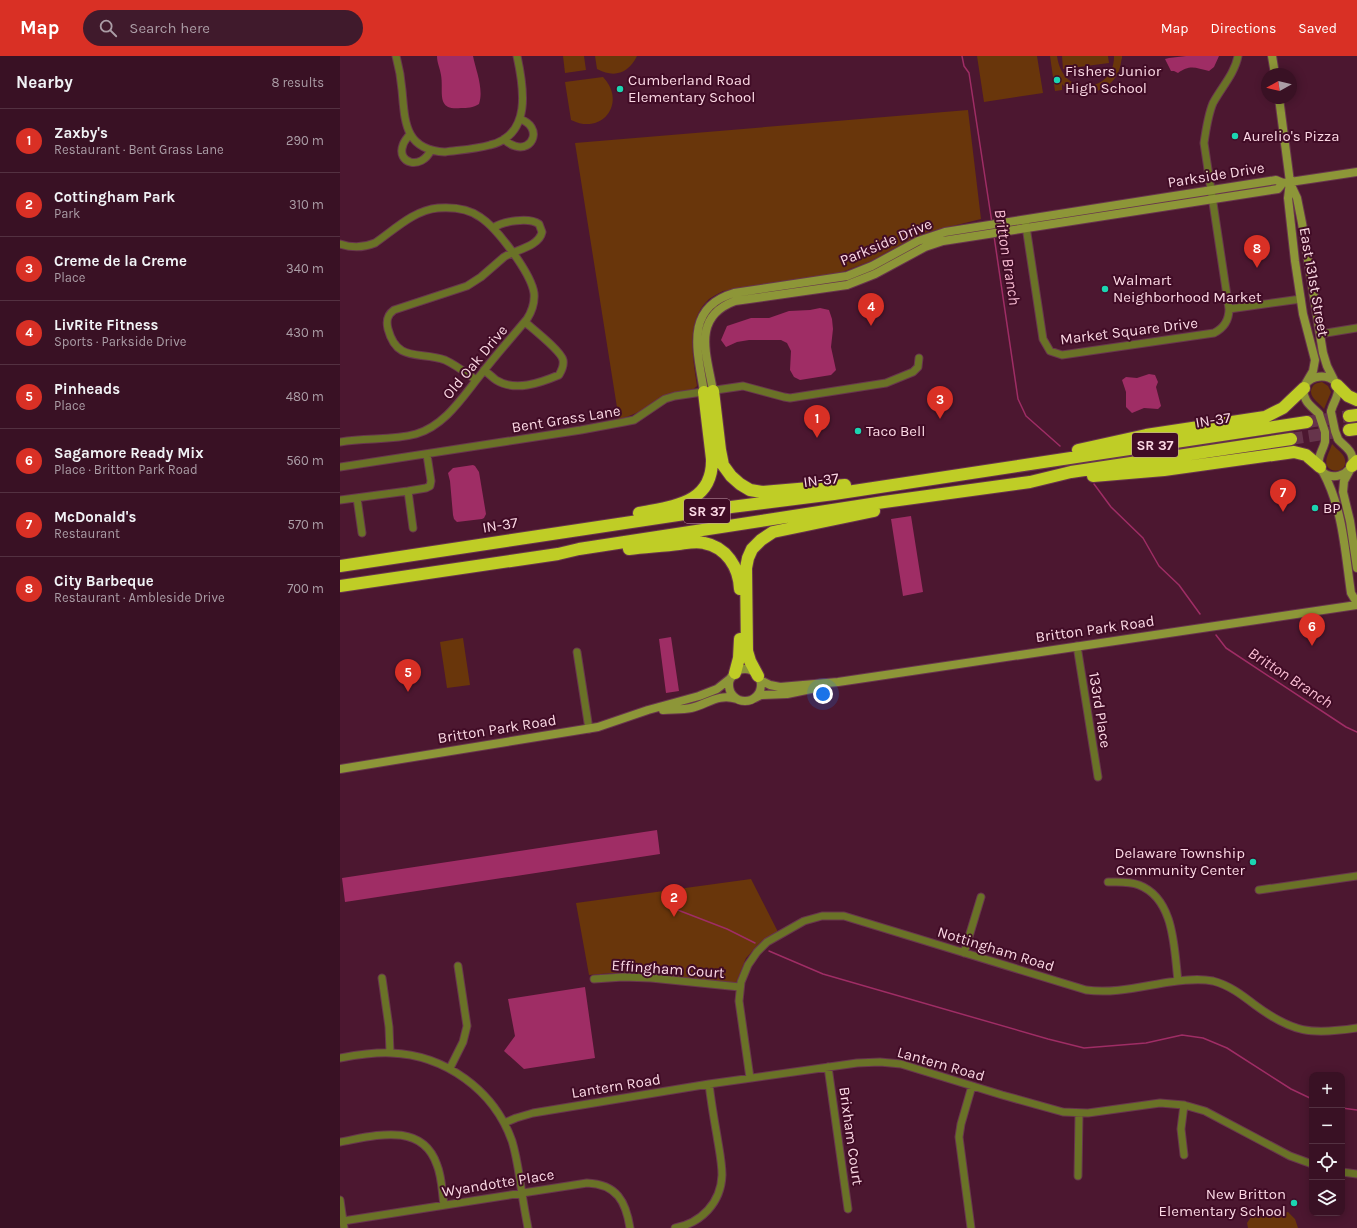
<!DOCTYPE html>
<meta charset="utf-8">
<style>
:root{--surface:#391124;--page:#401a2c;--text:#f1f3f6;--muted:#ab9da6;--line:#533141;--accent:#d93025}
body{margin:0;font-family:Karla,sans-serif;background:var(--page);color:var(--text)}
.controls{position:absolute;right:12px;bottom:12px;display:grid;overflow:hidden;border-radius:8px;box-shadow:0 2px 10px #0003}
.controls button{width:36px;height:36px;display:grid;place-items:center;padding:0;border:0;border-bottom:1px solid var(--line);background:var(--surface);color:var(--text);font:20px sans-serif}
.compass{position:absolute;left:921px;top:12px;width:36px;height:36px;border-radius:50%;background:var(--surface);box-shadow:0 2px 10px #0003;rotate:262deg}
.you{position:absolute;left:483px;top:638px;width:14px;height:14px;margin:-10px;border:3px solid #fff;border-radius:50%;background:#1a73e8;box-shadow:0 0 0 6px #1a73e833}
.badge{display:grid;place-items:center;width:26px;height:26px;border-radius:50%;background:var(--accent);color:#fff;font-size:13px;font-weight:700}
.pin{position:absolute;translate:-50% -33px;filter:drop-shadow(0 1px 2px #0008)}
.pin::after{content:'';position:absolute;top:21px;width:14px;height:12px;background:inherit;clip-path:polygon(0 0,100% 0,50% 100%)}
.list{margin:0;padding:0;list-style:none}
h2{display:flex;justify-content:space-between;align-items:center;height:52px;margin:0;padding:0 16px;font-size:17px}
h2 small{font-size:13px;font-weight:400;color:var(--muted)}
.list li{display:grid;grid-template-columns:26px 1fr auto;gap:12px;align-items:center;box-sizing:border-box;height:64px;padding:0 16px;border-top:1px solid var(--line)}
.list b{display:block;font-size:15px;white-space:nowrap}
.list p{margin:0;font-size:13px;white-space:nowrap;color:var(--muted)}
.list em{font-size:13px;font-style:normal;color:var(--muted)}
.icon{flex:none;width:22px;height:22px;fill:none;stroke:currentColor;stroke-width:2;stroke-linecap:round;stroke-linejoin:round}
.map{position:relative;flex:none;width:1017px;height:1172px;overflow:hidden}
header{display:flex;align-items:center;gap:24px;box-sizing:border-box;height:56px;padding:0 20px;background:var(--accent);color:#fff}
header strong{font-size:19px}
nav{display:flex;gap:22px;margin-inline-start:auto;font-size:14px}
.search{width:280px;height:36px;background:var(--page);display:flex;align-items:center;gap:10px;box-sizing:border-box;padding:0 14px;border-radius:22px;color:var(--muted);font-size:15px}
main{display:flex}
aside{flex:1;background:var(--surface)}
.map>svg:first-child{display:block}
.green{fill:#69360b}
.water{fill:#9f2d65}
.lines{fill:none;stroke-linecap:round;stroke-linejoin:round}
.stream{stroke:#9f2d65;stroke-width:1.5}
.highway-tunnel{stroke:#66344b;stroke-width:12;stroke-dasharray:12 6;stroke-linecap:butt}
.street-casing{stroke:#68364d;stroke-width:9}
.secondary-casing{stroke:#68364d;stroke-width:10}
.highway-casing{stroke:#68364d;stroke-width:14}
.street{stroke:#6a7227;stroke-width:7}
.secondary{stroke:#8d9638;stroke-width:8}
.highway{stroke:#bfcd26;stroke-width:12}
.secondary-bridge-casing{stroke:#68364d;stroke-width:10;stroke-linecap:butt}
.secondary-bridge{stroke:#8d9638;stroke-width:8}
.poi-dot{fill:#1bd5b1;stroke:#410c26;stroke-width:1.5}
.labels{text-anchor:middle;stroke-width:4;stroke-linejoin:round;paint-order:stroke}
.shield{fill:#410c26;stroke:#c39bab;stroke-width:1}
.shield-label{font-size:14px;font-weight:bold;fill:#fbd8e4}
.poi-label{font-size:15px;fill:#fbd8e4;stroke:#410c26;text-anchor:start}
.street-label{font-size:15px;fill:#fbd8e4;stroke:#410c26}
.water-label{font-size:16px;font-style:italic;fill:#f7bbd1;stroke:#410c26}
</style>
<header>
<strong>Map</strong>
<div class="search"><svg class="icon" aria-label="search" viewBox="0 0 24 24"><circle cx="10" cy="10" r="6"/><path d="M15 15l6 6"/></svg>Search here</div>
<nav><a>Map</a><a>Directions</a><a>Saved</a></nav>
</header>
<main>
<aside>
<h2>Nearby<small>8 results</small></h2>
<ul class="list">
<li><span class="badge">1</span><div><b>Zaxby's</b><p>Restaurant · Bent Grass Lane</p></div><em>290 m</em></li>
<li><span class="badge">2</span><div><b>Cottingham Park</b><p>Park</p></div><em>310 m</em></li>
<li><span class="badge">3</span><div><b>Creme de la Creme</b><p>Place</p></div><em>340 m</em></li>
<li><span class="badge">4</span><div><b>LivRite Fitness</b><p>Sports · Parkside Drive</p></div><em>430 m</em></li>
<li><span class="badge">5</span><div><b>Pinheads</b><p>Place</p></div><em>480 m</em></li>
<li><span class="badge">6</span><div><b>Sagamore Ready Mix</b><p>Place · Britton Park Road</p></div><em>560 m</em></li>
<li><span class="badge">7</span><div><b>McDonald's</b><p>Restaurant</p></div><em>570 m</em></li>
<li><span class="badge">8</span><div><b>City Barbeque</b><p>Restaurant · Ambleside Drive</p></div><em>700 m</em></li>
</ul>
</aside>
<div class="map">
<svg width="1017" height="1172" viewBox="0 0 1017 1172">
<rect width="100%" height="100%" fill="#4c1730"/>
<path class="green" d="M 223,0 L 244,0 L 246,14 L 225,17 Z
M 255,0 L 297,0 C 288,18 274,22 257,13 Z
M 637,0 L 697,0 L 703,37 L 644,46 Z
M 710,0 L 717,0 C 723,44 775,36 774,0 L 782,0 L 782,2 C 781,5 781,8 780,11 C 776,28 758,39 741,37 C 734,35 727,34 722,28 L 722,34 L 715,35 Z
M 722,0 L 768,0 L 769,7 L 723,13 Z
M 263,21 C 287,46 263,80 231,64 L 225,26 Z
M 628,54 L 641,163 L 588,176 L 571,183 L 531,205 L 497,218 L 383,235 C 378,238 373,240 369,243 C 345,265 353,302 357,330 L 351,335 L 279,364 L 235,87 Z
M 982,326 L 988,330 L 991,336 L 984,353 C 979,346 966,340 973,330 C 975,327 978,327 982,326 Z
M 992,388 C 998,395 1009,400 1004,411 C 1001,414 996,416 992,414 C 980,409 990,396 992,388 Z
M 123,582 L 130,629 L 107,632 L 100,586 Z
M 411,823 L 438,876 L 421,886 L 406,902 L 396,927 L 284,916 L 249,919 L 236,847 Z
M 948,1156 L 955,1163 L 958,1172 L 908,1172 L 907,1167 L 911,1161 Z"/>
<path class="water" d="M 97,0 L 133,0 C 136,15 144,33 139,48 C 133,52 127,52 121,52 C 95,55 104,35 101,19 C 100,12 97,7 97,0 Z
M 846,0 L 879,0 L 874,11 L 869,15 C 856,12 850,8 838,17 L 834,15 L 831,15 L 825,3 L 829,2 Z
M 480,252 L 489,254 L 492,263 L 493,273 L 491,291 L 496,314 L 491,319 L 460,324 L 454,321 L 450,314 L 451,295 L 447,287 L 441,284 L 409,284 L 397,286 L 386,291 L 381,284 L 387,270 L 411,262 L 429,262 L 449,255 L 470,254 Z
M 809,318 L 815,319 L 818,326 L 816,331 L 821,350 L 818,353 L 804,352 L 792,357 L 786,351 L 786,336 L 782,324 L 786,321 L 797,322 Z
M 133,409 L 135,410 L 139,416 L 146,458 L 144,462 L 142,463 L 117,466 L 114,463 L 113,459 L 110,425 L 108,417 L 113,412 Z
M 571,460 L 583,536 L 563,540 L 551,463 Z
M 331,581 L 339,635 L 326,637 L 319,583 Z
M 317,774 L 320,798 L 5,846 L 2,822 Z
M 245,931 L 255,1002 L 184,1013 L 164,995 L 175,980 L 168,943 Z"/>
<g class="lines">
<path class="stream" d="M 622,0 L 624,10 L 629,17 L 652,167
M 654,180 L 678,343 L 686,360 L 720,390
M 754,428 L 771,451 L 803,482 L 819,510 L 839,529 L 860,558
M 876,579 L 886,592 L 1006,671 L 1017,676
M 329,836 L 326,844 L 330,851 L 387,873 L 415,887
M 429,895 L 483,918 L 708,983 L 744,992 L 806,987 L 842,979 L 863,982 L 887,992 L 951,1033 L 972,1043
M 1002,1052 L 1017,1054"/>
<path class="highway-tunnel" d="M 967,366 L 1009,360
M 951,383 L 1009,374"/>
<defs>
<path id="street" d="M 56,0 C 59,11 61,22 62,34 C 65,65 64,94 105,96 C 120,94 136,93 150,89 C 192,79 184,32 177,0
M 70,78 C 68,81 64,85 63,89 C 56,107 81,115 91,94
M 164,83 C 167,86 171,89 175,90 C 193,96 203,71 180,63
M 685,164 L 703,283 L 710,295 L 722,299 L 874,277 C 884,272 889,264 889,253 L 864,87 C 866,73 868,59 873,47 C 881,32 895,17 898,0
M 0,188 C 12,192 23,192 35,187 C 54,174 74,154 98,152 C 112,151 129,153 140,161 C 157,172 191,217 194,237 C 195,247 192,255 187,263 C 172,281 156,299 142,317 C 123,340 106,369 76,378 C 51,385 25,381 0,386
M 889,253 L 961,243
M 980,278 L 1017,272
M 144,314 C 148,317 152,321 156,324 C 175,336 200,327 219,319 C 222,314 224,309 223,304 C 221,295 193,273 185,266
M 136,324 C 126,317 116,309 105,304 C 80,295 57,307 48,273 C 46,265 47,259 54,254 L 127,230 L 141,221 L 164,201 C 174,194 199,191 202,176 L 199,168 C 189,161 163,165 153,172
M 0,411 L 241,374 L 284,366 L 294,364 L 325,343 L 335,340 L 403,330 L 444,341 L 450,342 L 546,327 L 573,316 L 578,311 L 579,302
M 68,435 L 73,472
M 17,442 L 22,477
M 0,444 L 68,435 L 86,432 L 90,430 L 91,425 L 87,399
M 737,590 L 758,721
M 237,596 L 249,673
M 768,826 C 778,826 789,825 799,829 C 835,843 834,893 838,925
M 919,834 L 1017,820
M 624,897 L 641,841
M 42,922 L 49,971 L 50,996
M 254,923 L 283,921 L 311,922 L 400,931
M 0,1002 C 17,999 34,996 51,997 C 105,999 154,1034 172,1085 C 176,1098 178,1111 180,1124 C 182,1140 185,1156 188,1172
M 488,1011 L 508,1153
M 110,1012 L 123,986 L 127,970 L 118,910
M 410,1022 L 399,945 L 401,926 L 408,909 L 417,896 L 427,886 L 464,865 L 482,860 L 504,860 L 746,934 C 774,938 803,930 830,926 C 844,924 859,922 873,925 C 889,929 902,939 915,949 C 953,977 971,979 1017,972
M 164,1067 L 176,1062 L 193,1057 L 369,1028 L 517,1007 L 540,1006 L 561,1008 L 662,1039 L 723,1056 L 748,1057 L 820,1047 L 844,1049 L 865,1055 L 950,1100 L 972,1108
M 0,1086 C 34,1080 82,1065 97,1109 C 102,1121 102,1136 104,1149
M 844,1099 L 841,1073 L 844,1049
M 1002,1116 L 1017,1118
M 738,1120 L 739,1057
M 0,1144 L 4,1172
M 3,1165 L 247,1127 C 277,1128 286,1146 290,1172
M 335,1172 C 361,1167 381,1147 382,1119 C 382,1106 379,1093 377,1080 C 374,1063 371,1045 369,1028
M 631,1172 L 619,1081 L 621,1068 L 632,1030"/>
<path id="secondary" d="M 932,0 L 935,18
M 939,42 L 950,126 L 948,142 L 955,205 L 963,258 L 975,304 L 973,315 L 966,327
M 950,127 L 957,142 L 962,167 L 983,297 L 987,310 L 995,326
M 373,335 C 367,299 351,261 395,245 L 507,229 L 535,218 L 585,191 L 603,185 L 938,133 L 943,127
M 364,336 C 358,297 343,252 394,237 L 507,220 L 532,210 L 578,185 L 605,176 L 936,124 L 943,127 L 950,126 L 1017,116
M 979,358 C 975,353 969,350 966,344 C 953,321 993,311 998,332 C 999,341 992,348 991,356
M 985,385 C 984,393 977,400 979,409 C 984,429 1017,420 1012,400 C 1010,392 1002,389 998,383
M 1010,414 L 1004,425 L 1003,436 L 1010,465 L 1017,512
M 983,416 C 1003,453 1005,496 1011,537 L 1017,547
M389 629a16 16 0 1 1 32 0a16 16 0 1 1-32 0Z
M 420,624 L 430,629 L 440,631 L 498,626 L 1017,549
M 415,642 L 421,639 L 447,638 L 476,632
M 323,654 C 332,653 342,654 351,652 C 368,648 378,637 397,643
M 0,713 L 258,671 L 308,654 L 359,640 L 377,633 L 392,621"/>
<path id="highway" d="M 997,329 L 1008,340 L 1017,344
M 373,335 L 380,394 L 383,409 L 391,420 L 400,428 L 410,434 L 422,436 L 505,429
M 1009,360 L 1017,359
M 1009,374 L 1017,373
M 738,394 L 806,379 L 925,361 L 943,352 L 964,332
M 1012,410 L 1017,405
M 753,420 L 824,414 L 954,396 L 966,399 L 980,411
M 299,457 C 333,450 373,448 372,403 L 364,336
M 289,493 C 306,491 323,490 339,488 C 347,487 356,485 364,487 C 386,491 399,511 400,533
M 0,510 L 391,451 L 494,438 L 967,366
M 0,530 L 218,498 L 239,493 L 544,446 L 690,426 L 731,416 L 951,383
M 395,617 L 399,602 L 400,583
M 418,620 L 410,605 L 407,595 L 406,512 L 408,502 L 412,493 L 421,484 L 433,476 L 534,455"/>
</defs>
<use href="#street" class="street-casing"/>
<use href="#secondary" class="secondary-casing"/>
<use href="#highway" class="highway-casing"/>
<use href="#street" class="street"/>
<use href="#secondary" class="secondary"/>
<use href="#highway" class="highway"/>
<defs>
<path id="secondary-bridge" d="M 991,356 L 995,375 L 998,383
M 979,358 L 985,376 L 985,385"/>
</defs>
<use href="#secondary-bridge" class="secondary-bridge-casing"/>
<use href="#secondary-bridge" class="secondary-bridge"/>
</g>
<g class="poi-dot">
<circle cx="717" cy="24" r="4"/>
<circle cx="280" cy="33" r="4"/>
<circle cx="895" cy="80" r="4"/>
<circle cx="765" cy="233" r="4"/>
<circle cx="518" cy="375" r="4"/>
<circle cx="975" cy="452" r="4"/>
<circle cx="913" cy="806" r="4"/>
<circle cx="954" cy="1147" r="4"/>
</g>
<g class="labels">
<g class="shield">
<rect x="792" y="377" width="46" height="24" rx="3"/>
<rect x="344" y="443" width="46" height="24" rx="3"/>
</g>
<g class="shield-label">
<text x="815" y="394">SR 37</text>
<text x="367" y="460">SR 37</text>
</g>
<g class="poi-label">
<text x="725" y="20">Fishers Junior<tspan x="725" dy="17">High School</tspan></text>
<text x="288" y="29">Cumberland Road<tspan x="288" dy="17">Elementary School</tspan></text>
<text x="903" y="85">Aurelio's Pizza</text>
<text x="773" y="229">Walmart<tspan x="773" dy="17">Neighborhood Market</tspan></text>
<text x="526" y="380">Taco Bell</text>
<text x="983" y="457">BP</text>
<text x="905" y="802" text-anchor="end">Delaware Township<tspan x="905" dy="17">Community Center</tspan></text>
<text x="946" y="1143" text-anchor="end">New Britton<tspan x="946" dy="17">Elementary School</tspan></text>
</g>
<g class="street-label">
<text transform="translate(876 119) rotate(-9)" y="5">Parkside Drive</text>
<text transform="translate(546 186) rotate(-23)" y="5">Parkside Drive</text>
<text transform="translate(974 226) rotate(80)" y="5">East 131st Street</text>
<text transform="translate(789 275) rotate(-7)" y="5">Market Square Drive</text>
<text transform="translate(135 306) rotate(-50)" y="5">Old Oak Drive</text>
<text transform="translate(226 363) rotate(-9)" y="5">Bent Grass Lane</text>
<text transform="translate(873 364) rotate(-9)" y="5">IN-37</text>
<text transform="translate(481 424) rotate(-7)" y="5">IN-37</text>
<text transform="translate(160 469) rotate(-9)" y="5">IN-37</text>
<text transform="translate(755 573) rotate(-8)" y="5">Britton Park Road</text>
<text transform="translate(760 654) rotate(81)" y="5">133rd Place</text>
<text transform="translate(157 673) rotate(-9)" y="5">Britton Park Road</text>
<text transform="translate(656 893) rotate(17)" y="5">Nottingham Road</text>
<text transform="translate(328 913) rotate(4)" y="5">Effingham Court</text>
<text transform="translate(601 1008) rotate(16)" y="5">Lantern Road</text>
<text transform="translate(276 1030) rotate(-9)" y="5">Lantern Road</text>
<text transform="translate(511 1080) rotate(82)" y="5">Brixham Court</text>
<text transform="translate(158 1127) rotate(-9)" y="5">Wyandotte Place</text>
</g>
<g class="water-label">
<text transform="translate(668 201) rotate(81)" y="6">Britton Branch</text>
<text transform="translate(951 621) rotate(33)" y="6">Britton Branch</text>
</g>
</g>
</svg>
<div class="controls">
<button>+</button>
<button>−</button>
<button><svg class="icon" aria-label="locate" viewBox="0 0 24 24"><circle cx="12" cy="12" r="6"/><path d="M12 2v4M12 18v4M2 12h4M18 12h4"/></svg></button>
<button><svg class="icon" aria-label="layers" viewBox="0 0 24 24"><path d="M12 4l9 5-9 5-9-5zM3 14l9 5 9-5"/></svg></button>
</div>
<svg class="compass" viewBox="-18 -18 36 36"><path d="M0-13l5 13h-10z" fill="#e53935"/><path d="M0 13l5-13h-10z" fill="#ab9da6"/></svg>
<div class="you"></div>
<div class="pin badge" style="left:477px;top:382px">1</div>
<div class="pin badge" style="left:334px;top:861px">2</div>
<div class="pin badge" style="left:600px;top:363px">3</div>
<div class="pin badge" style="left:531px;top:270px">4</div>
<div class="pin badge" style="left:68px;top:636px">5</div>
<div class="pin badge" style="left:972px;top:590px">6</div>
<div class="pin badge" style="left:943px;top:456px">7</div>
<div class="pin badge" style="left:917px;top:212px">8</div>
</div>
</main>
